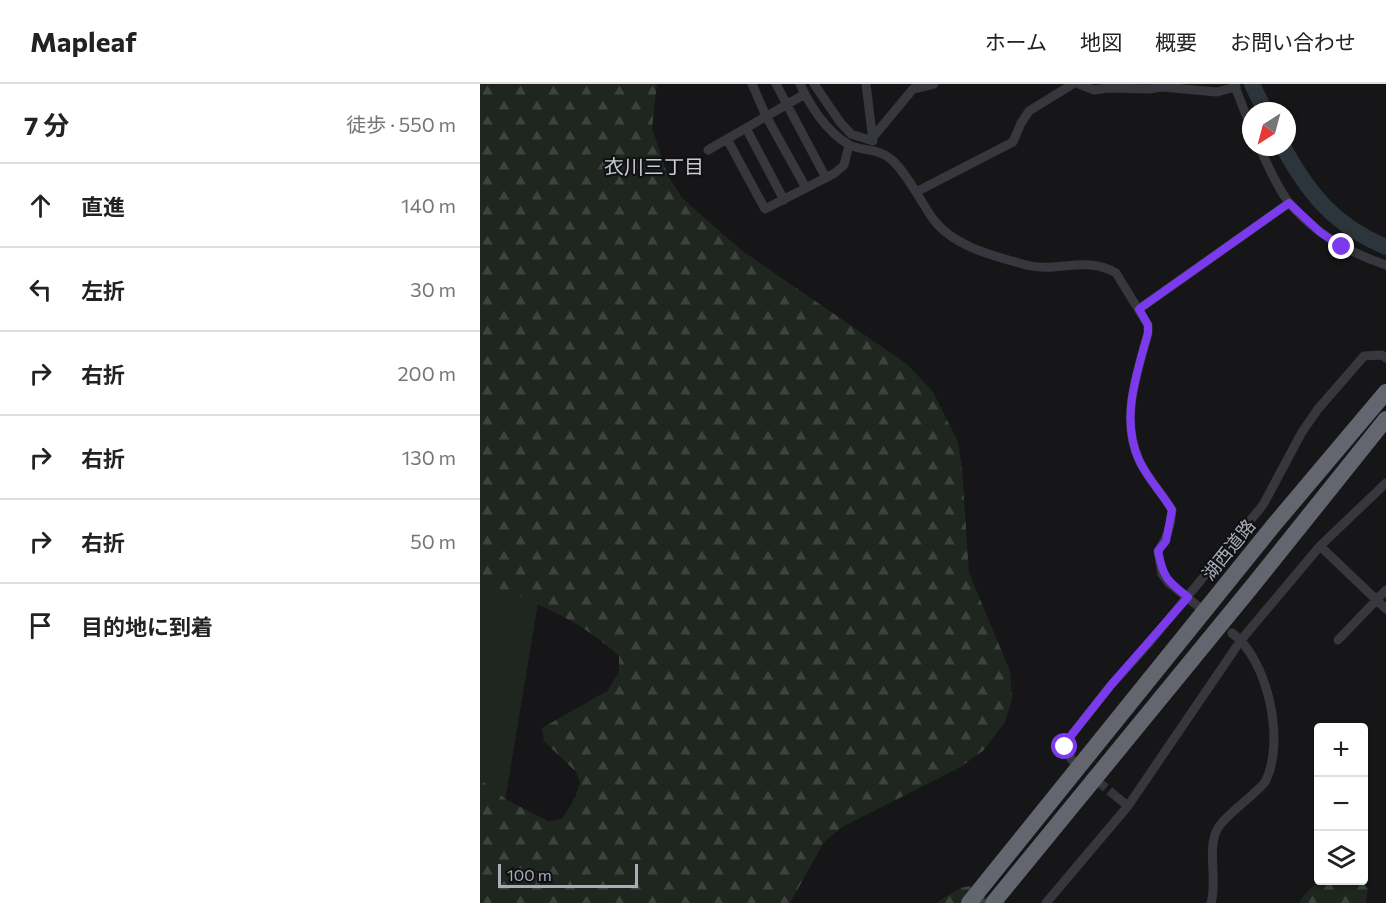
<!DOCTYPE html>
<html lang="ja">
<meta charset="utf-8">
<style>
:root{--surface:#fff;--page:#f6f6f6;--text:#222;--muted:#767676;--line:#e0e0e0}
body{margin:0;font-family:Commissioner,"Noto Sans JP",sans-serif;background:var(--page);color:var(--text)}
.controls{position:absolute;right:18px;bottom:18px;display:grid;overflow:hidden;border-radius:6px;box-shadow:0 2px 4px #0004}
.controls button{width:54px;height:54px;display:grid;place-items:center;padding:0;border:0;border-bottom:2px solid var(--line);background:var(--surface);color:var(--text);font:30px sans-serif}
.compass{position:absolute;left:762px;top:18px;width:54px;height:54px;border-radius:50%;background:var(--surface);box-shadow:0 2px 4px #0004;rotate:216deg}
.scale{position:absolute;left:18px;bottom:15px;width:140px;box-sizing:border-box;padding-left:6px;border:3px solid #a8adb8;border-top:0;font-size:16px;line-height:21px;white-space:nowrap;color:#a8adb8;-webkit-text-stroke:4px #111113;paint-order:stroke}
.stop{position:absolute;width:18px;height:18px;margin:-14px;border:4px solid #7c3aed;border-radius:50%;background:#fff}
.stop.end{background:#7c3aed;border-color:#fff;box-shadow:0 2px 6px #0008}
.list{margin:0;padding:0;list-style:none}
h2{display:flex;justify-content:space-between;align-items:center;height:78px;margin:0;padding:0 24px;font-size:26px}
h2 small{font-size:20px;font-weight:400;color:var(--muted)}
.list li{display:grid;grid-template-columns:39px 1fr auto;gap:18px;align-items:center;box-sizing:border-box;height:84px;padding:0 24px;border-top:2px solid var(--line)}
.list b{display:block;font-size:22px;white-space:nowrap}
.list em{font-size:20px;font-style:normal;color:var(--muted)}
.icon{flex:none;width:33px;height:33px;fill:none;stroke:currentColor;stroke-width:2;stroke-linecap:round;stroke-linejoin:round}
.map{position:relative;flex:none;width:906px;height:819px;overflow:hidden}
header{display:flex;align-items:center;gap:36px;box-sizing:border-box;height:84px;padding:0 30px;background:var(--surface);border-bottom:2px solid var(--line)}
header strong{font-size:28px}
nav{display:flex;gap:33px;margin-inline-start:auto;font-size:21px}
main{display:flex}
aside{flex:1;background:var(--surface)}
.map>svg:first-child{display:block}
.green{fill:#1e261f}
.forest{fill:url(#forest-firs)}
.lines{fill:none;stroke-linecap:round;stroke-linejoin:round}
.river{stroke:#2c353c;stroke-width:16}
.minor-tunnel{stroke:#333438;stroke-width:9;stroke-dasharray:9 4.5;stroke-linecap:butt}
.minor{stroke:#37383d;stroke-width:9}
.motorway{stroke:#63666e;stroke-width:16}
.route{stroke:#7c3aed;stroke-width:8}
.labels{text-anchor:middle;stroke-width:4.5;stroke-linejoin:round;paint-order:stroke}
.street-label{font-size:18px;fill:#a8adb8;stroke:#111113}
.neighbourhood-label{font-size:20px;fill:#c9ccd4;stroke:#111113}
</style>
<header>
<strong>Mapleaf</strong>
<nav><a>ホーム</a><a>地図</a><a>概要</a><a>お問い合わせ</a></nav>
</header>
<main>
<aside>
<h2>7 分<small>徒歩 · 550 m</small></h2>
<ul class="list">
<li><svg class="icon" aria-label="ahead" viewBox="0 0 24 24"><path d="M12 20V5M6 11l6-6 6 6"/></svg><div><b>直進</b></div><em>140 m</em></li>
<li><svg class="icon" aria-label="left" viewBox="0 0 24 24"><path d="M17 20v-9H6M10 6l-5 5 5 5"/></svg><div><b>左折</b></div><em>30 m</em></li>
<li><svg class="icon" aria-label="right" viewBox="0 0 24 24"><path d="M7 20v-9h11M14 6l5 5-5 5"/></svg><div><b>右折</b></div><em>200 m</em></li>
<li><svg class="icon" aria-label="right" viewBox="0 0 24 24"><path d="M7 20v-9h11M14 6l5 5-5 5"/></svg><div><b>右折</b></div><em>130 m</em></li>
<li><svg class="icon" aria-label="right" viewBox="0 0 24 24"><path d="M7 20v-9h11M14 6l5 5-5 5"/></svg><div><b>右折</b></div><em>50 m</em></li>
<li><svg class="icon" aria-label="arrive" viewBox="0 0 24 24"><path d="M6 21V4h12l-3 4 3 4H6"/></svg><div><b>目的地に到着</b></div></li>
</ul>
</aside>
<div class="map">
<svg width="906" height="819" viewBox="0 0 906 819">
<defs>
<pattern id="forest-firs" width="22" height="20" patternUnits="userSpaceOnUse" patternTransform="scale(1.5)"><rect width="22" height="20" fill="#1e261f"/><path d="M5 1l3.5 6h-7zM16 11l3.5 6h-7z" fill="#3c433d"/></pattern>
</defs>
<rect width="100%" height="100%" fill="#161618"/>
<path class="green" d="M 0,401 L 68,459 L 19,753 L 21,819 L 0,819 Z"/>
<path class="forest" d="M 0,0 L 177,0 L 172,44 L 188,92 L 202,114 L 261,166 L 427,280 L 453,308 L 478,358 L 482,384 L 489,489 L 530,587 L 532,615 L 525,638 L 504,666 L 479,684 L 362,743 L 344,758 L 310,819 L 0,819 L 0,695 L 27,716 L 68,737 L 82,735 L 95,714 L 100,698 L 96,688 L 64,657 L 62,644 L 127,607 L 139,588 L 139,572 C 101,535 49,516 0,497 Z
M 839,797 L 882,797 L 888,804 L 886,819 L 819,819 L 826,809 Z
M 490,802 L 506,813 L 509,819 L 456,819 L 480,804 Z"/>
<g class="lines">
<path class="river" d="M 772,0 L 785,27
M 803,63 C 830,111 854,141 906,163"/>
<path class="minor-tunnel" d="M 598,681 L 638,714"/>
<path class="minor" d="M 272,0 L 286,32 L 326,104
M 296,0 L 346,94
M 320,0 C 330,22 347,48 368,60 C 381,68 396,63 411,75 C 427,89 441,118 453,135 C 474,163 514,172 546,181 C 576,189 607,171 636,189 L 668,241 L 668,249 C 657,290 640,335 659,376 C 667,394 682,409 692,426 C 691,442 687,455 678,467 L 682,490 L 689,499 L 719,523
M 334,0 L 360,38 L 371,50 L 393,57
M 386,0 L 393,57
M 599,0 L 614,6 L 628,4 L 669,5 L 682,3 L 737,8 L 756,3
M 754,0 L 771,44
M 266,44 L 304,116
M 393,53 L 433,5 L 454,0
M 247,55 L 285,125 L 355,89 L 364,81 L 369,61
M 779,63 C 788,81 797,104 810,120 C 835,149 870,169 906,181
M 228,66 L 325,10
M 436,108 L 533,58 L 541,39 L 549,27 L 593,0
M 659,225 L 809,119
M 840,462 L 906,525
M 858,556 L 906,506
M 592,676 L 585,663 L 586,658 L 631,601 L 669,559 L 783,421 L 822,348 L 838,325 L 884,272 L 902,271 L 906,274
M 638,714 L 648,722
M 566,819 L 648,722 L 761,556 L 840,462 L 906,399
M 731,819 C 738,797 726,764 738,744 C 747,729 773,713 785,698 C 806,659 788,575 752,549"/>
<path class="motorway" d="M 489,819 L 793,442 L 906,308
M 513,819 L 774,500 L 906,335"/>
</g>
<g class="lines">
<path class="route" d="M 585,663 L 586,658 L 631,601 L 708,513 C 687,497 683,493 678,467 L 686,457 L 692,426 C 682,409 667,394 659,376 C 640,335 657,289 668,249 L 668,241 L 659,225 L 809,119 L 840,148 L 862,163"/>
</g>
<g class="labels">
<g class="street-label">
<text transform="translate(749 466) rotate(-51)" y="6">湖西道路</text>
</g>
<g class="neighbourhood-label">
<text x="174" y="90">衣川三丁目</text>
</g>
</g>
</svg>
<div class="controls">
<button>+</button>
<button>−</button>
<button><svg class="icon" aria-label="layers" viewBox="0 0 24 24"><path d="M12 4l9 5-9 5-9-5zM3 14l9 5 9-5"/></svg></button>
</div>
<svg class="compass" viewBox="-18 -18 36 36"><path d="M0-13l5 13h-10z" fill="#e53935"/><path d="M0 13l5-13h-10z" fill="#767676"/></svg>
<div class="scale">100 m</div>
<div class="stop" style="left:585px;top:663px"></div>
<div class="stop end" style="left:862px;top:163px"></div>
</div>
</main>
